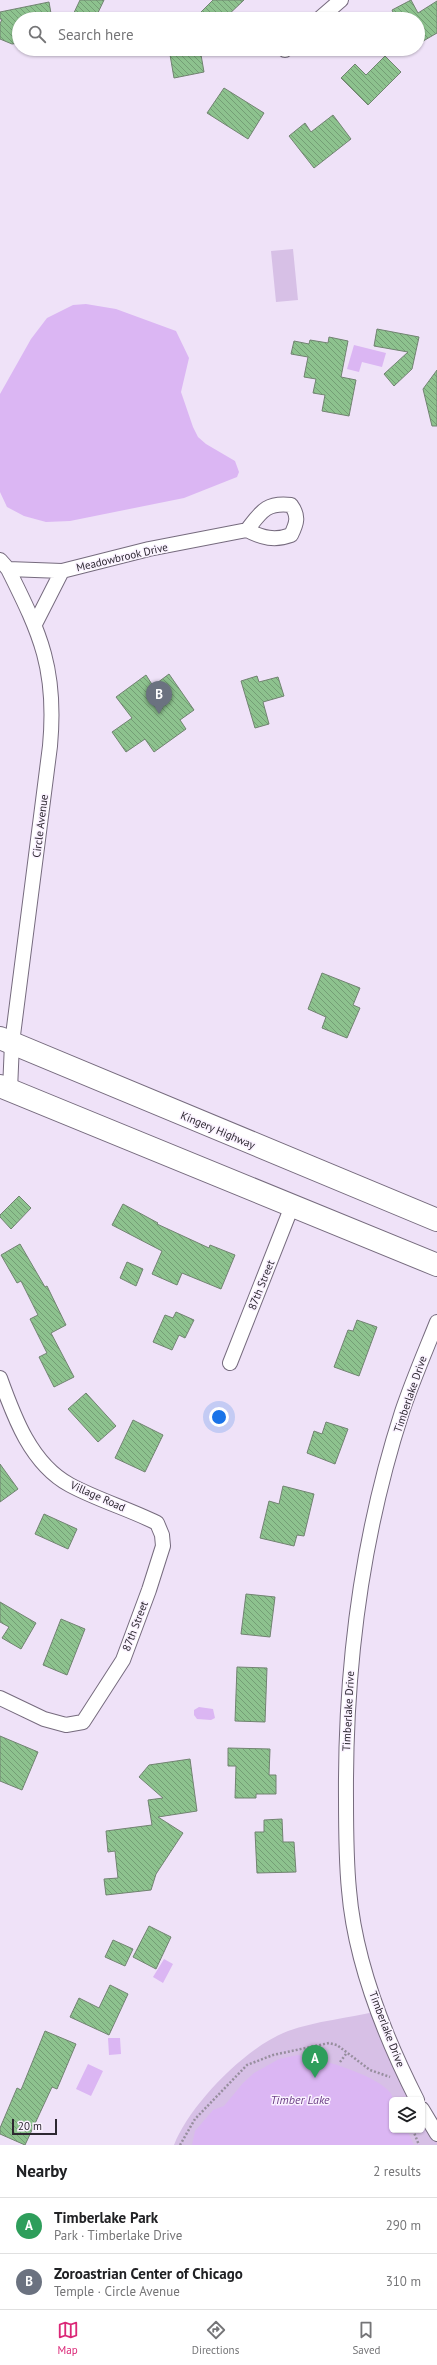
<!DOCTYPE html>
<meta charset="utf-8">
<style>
:root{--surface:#fff;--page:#f2f2f2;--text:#202124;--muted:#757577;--line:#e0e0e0;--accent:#db2777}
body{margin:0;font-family:"PT Sans",sans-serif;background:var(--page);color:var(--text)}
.controls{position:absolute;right:12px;bottom:12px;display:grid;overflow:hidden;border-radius:6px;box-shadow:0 1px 3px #0004}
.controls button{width:36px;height:36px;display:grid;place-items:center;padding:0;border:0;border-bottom:1px solid var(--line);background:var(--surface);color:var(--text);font:20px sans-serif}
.scale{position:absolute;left:12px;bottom:10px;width:45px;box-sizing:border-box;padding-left:4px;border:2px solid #2d2831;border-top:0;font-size:11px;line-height:14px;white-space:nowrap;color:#2d2831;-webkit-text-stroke:3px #faf2ff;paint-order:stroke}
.you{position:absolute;left:219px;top:1417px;width:14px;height:14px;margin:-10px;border:3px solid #fff;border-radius:50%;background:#1a73e8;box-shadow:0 0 0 6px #1a73e833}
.badge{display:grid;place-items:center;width:26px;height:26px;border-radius:50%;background:var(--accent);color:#fff;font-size:13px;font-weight:700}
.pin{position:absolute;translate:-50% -33px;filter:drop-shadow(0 1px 2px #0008)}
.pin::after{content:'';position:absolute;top:21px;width:14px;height:12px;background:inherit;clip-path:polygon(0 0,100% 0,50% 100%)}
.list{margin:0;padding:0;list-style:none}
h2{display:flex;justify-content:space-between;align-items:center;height:52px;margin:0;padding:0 16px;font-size:17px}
h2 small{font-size:13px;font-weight:400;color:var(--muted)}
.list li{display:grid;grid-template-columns:26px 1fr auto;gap:12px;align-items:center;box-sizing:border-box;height:56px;padding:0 16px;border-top:1px solid var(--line)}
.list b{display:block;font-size:15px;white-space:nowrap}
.list p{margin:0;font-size:13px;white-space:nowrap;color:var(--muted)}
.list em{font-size:13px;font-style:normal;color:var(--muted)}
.icon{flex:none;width:22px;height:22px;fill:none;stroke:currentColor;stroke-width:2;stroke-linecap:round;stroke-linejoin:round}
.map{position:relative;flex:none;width:437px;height:2145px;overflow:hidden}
.search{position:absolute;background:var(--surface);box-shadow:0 1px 3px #0004;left:12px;right:12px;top:12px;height:44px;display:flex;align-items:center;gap:10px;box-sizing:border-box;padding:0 14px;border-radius:22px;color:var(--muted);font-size:15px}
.sheet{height:164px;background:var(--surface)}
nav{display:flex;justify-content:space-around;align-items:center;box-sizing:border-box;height:56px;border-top:1px solid var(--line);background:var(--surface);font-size:11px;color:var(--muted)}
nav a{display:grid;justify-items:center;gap:2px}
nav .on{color:var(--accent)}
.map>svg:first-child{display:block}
.park{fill:#d7c0e6}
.water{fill:#dbb6f3}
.building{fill:url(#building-back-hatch);stroke:#718371}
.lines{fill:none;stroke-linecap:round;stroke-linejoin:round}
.street-casing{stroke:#766b7e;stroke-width:16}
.primary-casing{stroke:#766b7e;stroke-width:24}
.path{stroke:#978e9e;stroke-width:2.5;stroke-dasharray:2 2;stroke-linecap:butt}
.street{stroke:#fff;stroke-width:14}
.primary{stroke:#fff;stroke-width:22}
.labels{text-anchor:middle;stroke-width:3;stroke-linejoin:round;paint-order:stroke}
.street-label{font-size:11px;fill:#2d2831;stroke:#faf2ff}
.water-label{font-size:12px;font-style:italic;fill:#6c3f86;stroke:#faf2ff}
</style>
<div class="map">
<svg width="437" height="2145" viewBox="0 0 437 2145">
<defs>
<pattern id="building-back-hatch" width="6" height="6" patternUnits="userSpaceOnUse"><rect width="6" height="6" fill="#8dc28e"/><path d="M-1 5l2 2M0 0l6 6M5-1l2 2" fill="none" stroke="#749e75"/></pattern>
</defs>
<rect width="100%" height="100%" fill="#efe2f8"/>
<path class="park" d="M 293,249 L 298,300 L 276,302 L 271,251 Z
M 378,2011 L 417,2100 L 392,2100 L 392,2130 L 422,2130 L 422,2109 L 437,2134 L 437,2145 L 174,2145 C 190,2104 247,2046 288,2031 C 316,2021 349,2018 378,2011 Z"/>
<path class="water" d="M 86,304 L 116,309 L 176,331 L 189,358 L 181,392 L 193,427 L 198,437 L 206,444 L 235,461 L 239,472 L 237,477 L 184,498 L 70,521 L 46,522 L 24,516 L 7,507 L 0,492 L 0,394 L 31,339 L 47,318 L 73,305 Z
M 354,345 L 386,353 L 382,367 L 362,362 L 359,372 L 347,369 Z
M 199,1707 L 213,1709 L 215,1718 L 211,1720 L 197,1719 L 194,1715 L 194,1710 Z
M 164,1959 L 173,1964 L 163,1983 L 153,1977 Z
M 108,2038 L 120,2038 L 121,2054 L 109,2055 Z
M 298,2055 C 315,2057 394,2079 393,2100 C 393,2108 392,2120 392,2130 L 407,2130 L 414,2145 L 192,2145 L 195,2131 L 213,2110 L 224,2106 L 243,2083 L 254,2073 L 279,2059 Z
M 88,2064 L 103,2071 L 91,2096 L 76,2089 Z"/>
<path class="building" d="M 80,0 L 104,0 L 95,19 L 71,19 Z
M 213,0 L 244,0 L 224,19 L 194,19 Z
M 411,0 L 418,13 L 437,1 L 437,33 L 418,44 L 418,19 L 396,19 L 392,10 Z
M 49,2 L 52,19 L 19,19 L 19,43 L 12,44 L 0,39 L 0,24 L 2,19 L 0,19 L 0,12 Z
M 169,49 L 200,49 L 204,72 L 174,78 Z
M 385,56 L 401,72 L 368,105 L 341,78 L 355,64 L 366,75 Z
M 224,88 L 264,113 L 248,139 L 207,113 Z
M 333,115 L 351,139 L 314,168 L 289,136 L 305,123 L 311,132 Z
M 377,329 L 419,337 L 412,369 L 394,386 L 384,374 L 408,352 L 374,346 Z
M 329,337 L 348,341 L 341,377 L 356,380 L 349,416 L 322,411 L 325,395 L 313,393 L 316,379 L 304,377 L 308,357 L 291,354 L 294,341 L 309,344 L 310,340 L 328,343 Z
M 437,370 L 437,426 L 432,426 L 423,389 Z
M 169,674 L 194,710 L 180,720 L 186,729 L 154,752 L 145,739 L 126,752 L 112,732 L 132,718 L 116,697 L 146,675 L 153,686 Z
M 257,676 L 259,682 L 278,677 L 284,696 L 263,702 L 269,724 L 255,728 L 241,681 Z
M 322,973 L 360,988 L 353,1005 L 360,1008 L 347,1038 L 322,1028 L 326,1017 L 308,1009 Z
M 19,1196 L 31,1208 L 11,1229 L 0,1217 L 0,1215 Z
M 123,1204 L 158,1223 L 157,1224 L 209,1248 L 210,1245 L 235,1255 L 221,1289 L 182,1273 L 177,1285 L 152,1274 L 162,1251 L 112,1225 Z
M 20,1244 L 45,1287 L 47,1286 L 66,1325 L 51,1333 L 74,1377 L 54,1387 L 39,1357 L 47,1353 L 30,1319 L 38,1315 L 21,1281 L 17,1283 L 1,1255 Z
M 127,1262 L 143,1269 L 136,1286 L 120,1278 Z
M 176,1312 L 194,1320 L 185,1338 L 179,1335 L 172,1350 L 153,1342 L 165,1315 L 173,1318 Z
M 357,1320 L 377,1327 L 359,1376 L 334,1367 L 348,1330 L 353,1331 Z
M 86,1393 L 116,1426 L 98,1442 L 68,1409 Z
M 133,1420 L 163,1435 L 145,1472 L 115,1458 Z
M 326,1422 L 348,1429 L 335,1464 L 307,1453 L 314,1431 L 322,1434 Z
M 0,1464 L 18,1489 L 0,1502 Z
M 283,1486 L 314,1494 L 304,1536 L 297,1535 L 294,1546 L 260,1538 L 269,1501 L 279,1504 Z
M 44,1514 L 77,1529 L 68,1549 L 35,1534 Z
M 246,1594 L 275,1597 L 270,1637 L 241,1634 Z
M 0,1602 L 36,1623 L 21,1649 L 2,1638 L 9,1627 L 0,1622 Z
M 61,1619 L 85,1629 L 67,1675 L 43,1665 Z
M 237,1667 L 267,1668 L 265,1722 L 235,1721 Z
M 0,1736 L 38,1752 L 22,1790 L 0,1781 Z
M 228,1748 L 270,1749 L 269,1775 L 276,1775 L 276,1794 L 256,1794 L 256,1798 L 235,1798 L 236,1766 L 228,1766 Z
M 190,1759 L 197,1811 L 158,1817 L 183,1833 L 156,1874 L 151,1890 L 106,1895 L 104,1879 L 118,1878 L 115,1851 L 108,1852 L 106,1831 L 152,1825 L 148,1800 L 163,1798 L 139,1777 L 149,1765 Z
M 282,1819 L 283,1842 L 294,1842 L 296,1872 L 257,1873 L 255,1832 L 264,1832 L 264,1820 Z
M 149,1926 L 171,1937 L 156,1969 L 133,1957 Z
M 113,1940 L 133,1949 L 125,1966 L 105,1957 Z
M 110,1985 L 128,1994 L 109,2035 L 70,2017 L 79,1998 L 99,2008 Z
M 45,2031 L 76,2044 L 57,2089 L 52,2087 L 25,2145 L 0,2134 L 0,2128 L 17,2088 L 21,2090 Z"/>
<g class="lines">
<defs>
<path id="street" d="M 319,19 L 341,0
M 285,50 L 286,49
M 0,560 L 8,569 L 62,571 L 149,549 L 247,530 C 262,538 275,541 291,535 C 297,523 299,516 291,505 C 266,502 261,512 247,530
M 8,569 C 41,635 57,670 50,746 L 12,1043 L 10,1090
M 35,624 L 62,571
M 230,1363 L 292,1206
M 0,1378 C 14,1417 31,1464 70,1485 C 98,1500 129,1509 157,1523 L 162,1535 L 163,1546 L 149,1590 L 123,1660 L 83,1722 L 66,1725 L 44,1719 L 0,1698
M 417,2100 C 384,2035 355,1963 349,1890 C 346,1860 346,1828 346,1798 C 345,1667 362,1536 402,1412 C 412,1382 425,1352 437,1322
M 422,2109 L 437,2134"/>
<path id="primary" d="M 0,1038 L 437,1220
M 0,1086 L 437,1265"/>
</defs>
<use href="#street" class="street-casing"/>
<use href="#primary" class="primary-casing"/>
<path class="path" d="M 340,2062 L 346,2054
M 413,2130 L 419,2145
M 180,2145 L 195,2119 L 247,2065 L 273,2055 L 329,2043 L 337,2045 L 370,2070 L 390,2077"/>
<use href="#street" class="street"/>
<use href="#primary" class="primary"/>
</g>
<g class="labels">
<g class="street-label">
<text transform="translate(122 557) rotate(-13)" y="4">Meadowbrook Drive</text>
<text transform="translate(40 826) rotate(-83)" y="4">Circle Avenue</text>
<text transform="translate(218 1130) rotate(23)" y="4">Kingery Highway</text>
<text transform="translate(261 1285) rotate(-68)" y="4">87th Street</text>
<text transform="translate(410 1394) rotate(-71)" y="4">Timberlake Drive</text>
<text transform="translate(98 1496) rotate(24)" y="4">Village Road</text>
<text transform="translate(135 1626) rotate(-69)" y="4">87th Street</text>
<text transform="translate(348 1711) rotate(-87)" y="4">Timberlake Drive</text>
<text transform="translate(387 2029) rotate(69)" y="4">Timberlake Drive</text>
</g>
<g class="water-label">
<text x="300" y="2104">Timber Lake</text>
</g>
</g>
</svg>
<div class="controls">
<button><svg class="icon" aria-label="layers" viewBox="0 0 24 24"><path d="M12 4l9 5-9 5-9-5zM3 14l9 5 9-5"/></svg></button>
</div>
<div class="scale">20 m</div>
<div class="you"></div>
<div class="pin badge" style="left:315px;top:2078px;background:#2e9e5b">A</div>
<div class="pin badge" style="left:159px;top:714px;background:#6b7280">B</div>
<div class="search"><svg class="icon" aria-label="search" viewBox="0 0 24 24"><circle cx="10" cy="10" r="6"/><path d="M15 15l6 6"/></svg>Search here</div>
</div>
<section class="sheet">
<h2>Nearby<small>2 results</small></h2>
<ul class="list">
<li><span class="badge" style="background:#2e9e5b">A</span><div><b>Timberlake Park</b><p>Park · Timberlake Drive</p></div><em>290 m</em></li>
<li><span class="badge" style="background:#6b7280">B</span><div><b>Zoroastrian Center of Chicago</b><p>Temple · Circle Avenue</p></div><em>310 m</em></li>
</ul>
</section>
<nav>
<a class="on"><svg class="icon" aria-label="map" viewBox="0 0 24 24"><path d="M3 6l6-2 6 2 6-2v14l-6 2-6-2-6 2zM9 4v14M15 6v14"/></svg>Map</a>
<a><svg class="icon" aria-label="directions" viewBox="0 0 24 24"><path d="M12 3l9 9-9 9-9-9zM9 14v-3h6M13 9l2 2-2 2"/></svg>Directions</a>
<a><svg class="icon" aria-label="saved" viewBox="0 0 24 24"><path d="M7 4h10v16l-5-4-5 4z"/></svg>Saved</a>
</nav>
